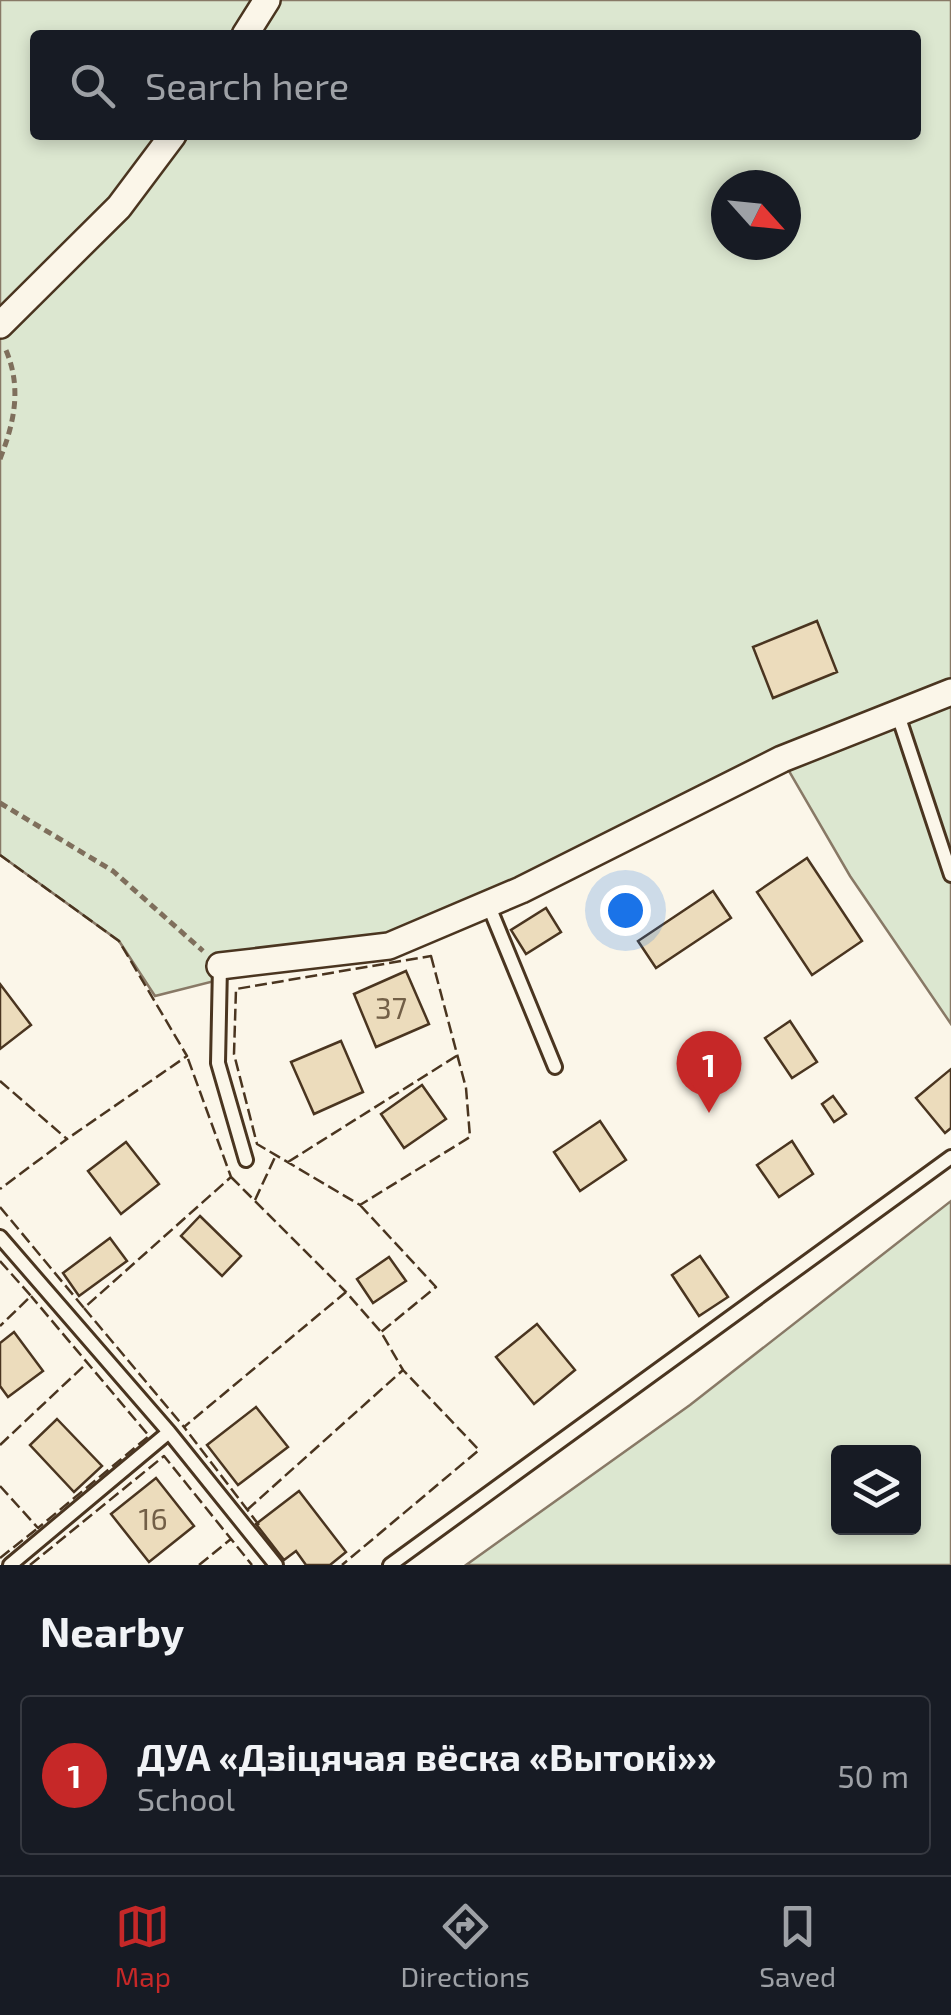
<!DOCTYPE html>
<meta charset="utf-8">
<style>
:root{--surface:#171b24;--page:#20242c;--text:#f1f3f6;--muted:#9ea1a6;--line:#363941;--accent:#c62828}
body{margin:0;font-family:"Exo 2",sans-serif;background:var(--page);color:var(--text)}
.controls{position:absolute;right:30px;bottom:30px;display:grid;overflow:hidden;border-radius:10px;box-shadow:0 5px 15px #0003}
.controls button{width:90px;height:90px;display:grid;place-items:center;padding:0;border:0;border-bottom:2px solid var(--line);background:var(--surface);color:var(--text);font:50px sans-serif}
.compass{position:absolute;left:711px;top:170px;width:90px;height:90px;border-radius:50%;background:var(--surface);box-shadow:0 5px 15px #0003;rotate:117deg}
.you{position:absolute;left:625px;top:910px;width:35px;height:35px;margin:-25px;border:8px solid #fff;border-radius:50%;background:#1a73e8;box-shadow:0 0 0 15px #1a73e833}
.badge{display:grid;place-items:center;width:65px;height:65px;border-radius:50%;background:var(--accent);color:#fff;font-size:32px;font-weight:700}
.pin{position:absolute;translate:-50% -82px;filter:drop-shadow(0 2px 5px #0008)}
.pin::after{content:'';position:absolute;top:52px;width:35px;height:30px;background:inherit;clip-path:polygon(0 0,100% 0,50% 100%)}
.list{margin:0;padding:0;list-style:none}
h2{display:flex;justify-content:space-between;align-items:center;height:130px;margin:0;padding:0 40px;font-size:42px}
h2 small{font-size:32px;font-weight:400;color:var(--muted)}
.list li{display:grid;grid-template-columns:65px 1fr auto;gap:30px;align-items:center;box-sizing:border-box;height:160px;margin:0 20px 20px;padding:0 20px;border:2px solid var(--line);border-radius:10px}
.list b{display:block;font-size:38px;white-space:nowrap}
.list p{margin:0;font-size:32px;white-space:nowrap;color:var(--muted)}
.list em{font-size:32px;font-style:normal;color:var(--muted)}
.icon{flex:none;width:55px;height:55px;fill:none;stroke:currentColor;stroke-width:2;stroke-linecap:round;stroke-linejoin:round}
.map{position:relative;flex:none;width:951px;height:1565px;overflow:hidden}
.search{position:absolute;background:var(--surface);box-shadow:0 5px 15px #0003;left:30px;right:30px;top:30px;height:110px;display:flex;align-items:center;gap:25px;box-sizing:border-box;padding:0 35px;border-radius:10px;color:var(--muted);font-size:38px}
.sheet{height:310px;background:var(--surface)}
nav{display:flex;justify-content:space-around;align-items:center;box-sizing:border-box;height:140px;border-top:2px solid var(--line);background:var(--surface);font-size:28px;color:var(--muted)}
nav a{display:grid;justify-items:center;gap:5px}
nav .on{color:var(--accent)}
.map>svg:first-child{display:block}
.green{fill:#dce7d0;stroke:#887966;stroke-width:2.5;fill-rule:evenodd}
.building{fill:#ecdcbc;stroke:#4a3520;stroke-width:2.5}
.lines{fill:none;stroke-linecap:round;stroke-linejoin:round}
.lane-casing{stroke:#4a3520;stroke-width:18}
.street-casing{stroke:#4a3520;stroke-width:30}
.path{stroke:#7f6f5c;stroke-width:5;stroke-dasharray:8 5;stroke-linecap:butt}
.lane{stroke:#fbf6e9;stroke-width:12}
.street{stroke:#fbf6e9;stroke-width:25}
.fence{stroke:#4a3520;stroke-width:2.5;stroke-dasharray:12 5;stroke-linecap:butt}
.labels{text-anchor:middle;stroke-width:8;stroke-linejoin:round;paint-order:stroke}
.number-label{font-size:30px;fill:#725f47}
</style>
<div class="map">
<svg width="951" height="1565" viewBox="0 0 951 1565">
<rect width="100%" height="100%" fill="#fbf6e9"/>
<path class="green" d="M 0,0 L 951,0 L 951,1024 L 850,876 L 782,759 L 389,946 L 262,969 L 155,996 L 119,941 L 0,855 ZM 35,35 L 916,35 L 916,135 L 35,135 ZM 726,185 L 786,185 L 786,245 L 726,245 Z
M 951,1201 L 951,1565 L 466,1565 L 690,1405 ZM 838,1452 L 914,1452 L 914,1528 L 838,1528 Z"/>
<path class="building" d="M 817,621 L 837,672 L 773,698 L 753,647 Z
M 807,858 L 862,941 L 812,975 L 757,892 Z
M 713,891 L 731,918 L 656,968 L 638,941 Z
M 546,908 L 561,932 L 526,954 L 511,930 Z
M 406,971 L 429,1024 L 376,1047 L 354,994 Z
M 0,984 L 31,1025 L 0,1049 Z
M 790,1021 L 817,1062 L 792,1078 L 765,1038 Z
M 341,1041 L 363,1092 L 314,1114 L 291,1062 Z
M 951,1069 L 951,1128 L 945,1133 L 916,1098 Z
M 422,1085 L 446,1119 L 404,1148 L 381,1114 Z
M 833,1096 L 846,1114 L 834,1122 L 822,1104 Z
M 600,1121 L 626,1160 L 580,1191 L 554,1152 Z
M 792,1141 L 813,1174 L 779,1197 L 757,1165 Z
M 126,1142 L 159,1184 L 121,1214 L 88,1171 Z
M 200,1216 L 241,1256 L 222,1276 L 181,1236 Z
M 110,1238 L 127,1261 L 79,1296 L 63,1273 Z
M 700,1256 L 728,1297 L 699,1316 L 672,1275 Z
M 389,1257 L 406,1281 L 373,1303 L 357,1279 Z
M 537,1324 L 575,1370 L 534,1404 L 496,1357 Z
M 14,1332 L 43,1371 L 8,1397 L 0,1386 L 0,1343 Z
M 256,1407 L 288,1447 L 238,1485 L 207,1445 Z
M 57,1419 L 102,1466 L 74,1492 L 30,1445 Z
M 156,1478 L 194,1526 L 149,1562 L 111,1514 Z
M 299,1491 L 346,1552 L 330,1565 L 306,1565 L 296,1551 L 284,1560 L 256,1524 Z"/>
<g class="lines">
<defs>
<path id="lane" d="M 897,712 L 951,875
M 488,904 L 555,1067
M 220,966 L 218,1063 L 246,1160
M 0,1237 L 169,1432 L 276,1565
M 10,1565 L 169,1432
M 390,1565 L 951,1157"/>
<path id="street" d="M 245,35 L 267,0
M 0,325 L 119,207 L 173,135
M 220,966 L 389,946 L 521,890 L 782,759 L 951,692"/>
</defs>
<use href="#lane" class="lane-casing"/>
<use href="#street" class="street-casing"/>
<path class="path" d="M 0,459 C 15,421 22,386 5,348
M 0,803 L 113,871 L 203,951"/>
<use href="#lane" class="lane"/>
<use href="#street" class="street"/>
<path class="fence" d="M 0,855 L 119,941 L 187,1056 L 67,1139
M 431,956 L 466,1088 L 470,1137 L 360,1205 L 257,1144 L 234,1054 L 236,989 Z
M 0,1081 L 67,1139 L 0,1189
M 288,1162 L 458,1055
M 231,1177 L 346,1292
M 255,1200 L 276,1155
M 360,1205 L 436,1287 L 381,1332
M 0,1207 L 84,1308 L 231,1177 L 187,1056
M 0,1261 L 31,1296 L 0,1326
M 84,1308 L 184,1427
M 0,1445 L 87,1363
M 0,1486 L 38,1528 L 149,1436 L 31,1296
M 247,1510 L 403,1370
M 259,1525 L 184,1427 L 346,1292 L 381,1332 L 403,1370 L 479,1450 L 342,1565
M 0,1558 L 38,1528
M 30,1565 L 164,1456 L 252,1565
M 199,1565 L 231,1539"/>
</g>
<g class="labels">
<g class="number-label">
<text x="391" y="1019">37</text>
<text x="153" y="1530">16</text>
</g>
</g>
</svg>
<div class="controls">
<button><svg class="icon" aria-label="layers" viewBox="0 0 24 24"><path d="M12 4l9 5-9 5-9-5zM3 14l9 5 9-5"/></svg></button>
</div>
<svg class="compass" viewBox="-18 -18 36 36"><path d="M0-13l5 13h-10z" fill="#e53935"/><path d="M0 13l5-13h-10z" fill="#9ea1a6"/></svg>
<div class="you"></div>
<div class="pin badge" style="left:709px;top:1113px">1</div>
<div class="search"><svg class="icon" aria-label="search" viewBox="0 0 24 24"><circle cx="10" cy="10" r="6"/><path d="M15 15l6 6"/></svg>Search here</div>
</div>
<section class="sheet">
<h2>Nearby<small></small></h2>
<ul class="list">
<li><span class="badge">1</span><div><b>ДУА «Дзіцячая вёска «Вытокі»»</b><p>School</p></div><em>50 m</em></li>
</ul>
</section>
<nav>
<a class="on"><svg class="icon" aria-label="map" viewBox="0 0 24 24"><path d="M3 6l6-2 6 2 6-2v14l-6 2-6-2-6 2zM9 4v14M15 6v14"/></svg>Map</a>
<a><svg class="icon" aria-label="directions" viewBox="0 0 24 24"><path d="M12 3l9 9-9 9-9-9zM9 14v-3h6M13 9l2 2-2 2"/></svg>Directions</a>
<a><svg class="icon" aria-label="saved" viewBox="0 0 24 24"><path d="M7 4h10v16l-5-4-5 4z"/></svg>Saved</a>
</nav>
